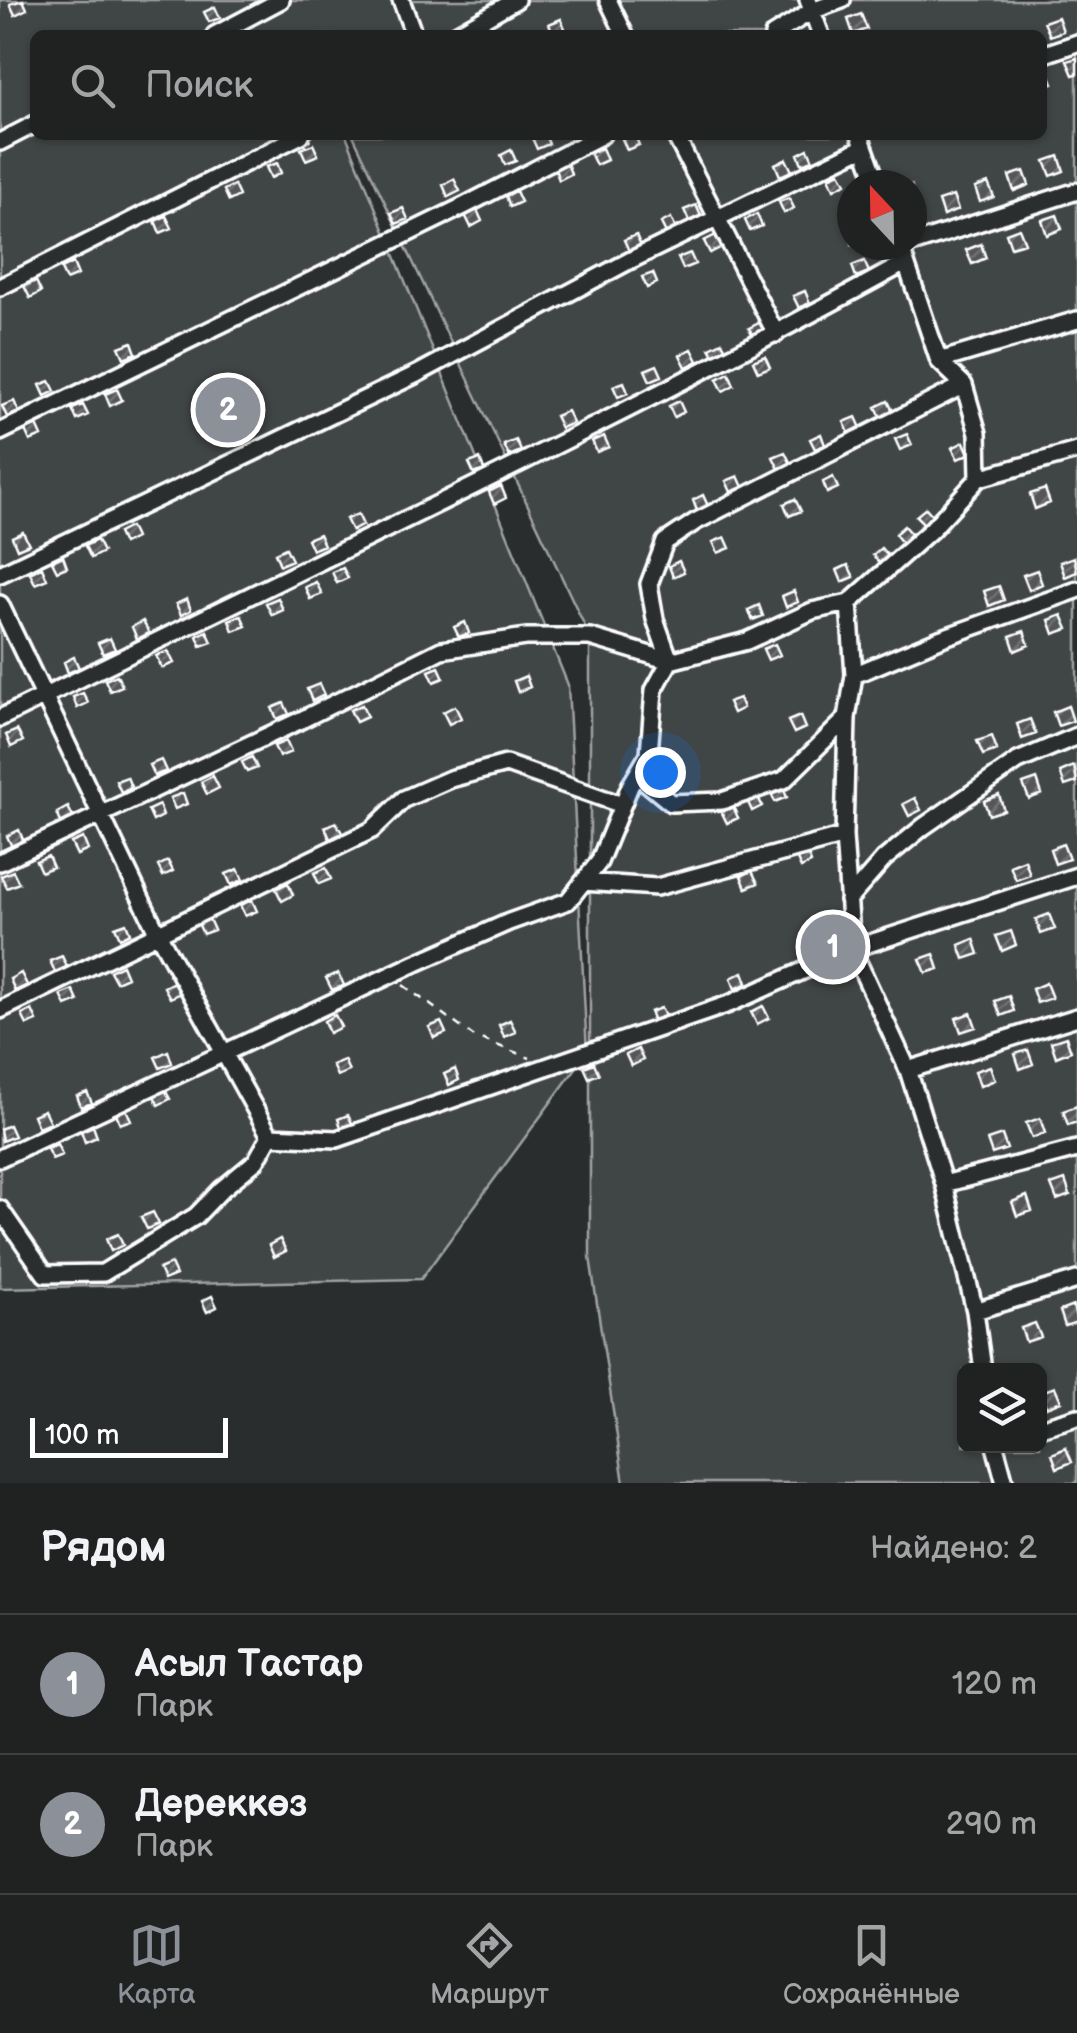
<!DOCTYPE html>
<html lang="ru">
<meta charset="utf-8">
<style>
:root{--surface:#202222;--page:#282a2a;--text:#f1f3f6;--muted:#a2a4a5;--line:#3d3f40;--accent:#8c9099}
body{margin:0;font-family:"Balsamiq Sans",sans-serif;background:var(--page);color:var(--text)}
.controls{position:absolute;right:30px;bottom:30px;display:grid;overflow:hidden;border-radius:15px;box-shadow:0 2px 8px #0004}
.controls button{width:90px;height:90px;display:grid;place-items:center;padding:0;border:0;border-bottom:2px solid var(--line);background:var(--surface);color:var(--text);font:50px sans-serif}
.compass{position:absolute;left:837px;top:170px;width:90px;height:90px;border-radius:50%;background:var(--surface);box-shadow:0 2px 8px #0004;rotate:338deg}
.scale{position:absolute;left:30px;bottom:25px;width:198px;box-sizing:border-box;padding-left:10px;border:5px solid #fff;border-top:0;font-size:28px;line-height:35px;white-space:nowrap;color:#fff;-webkit-text-stroke:8px #2a2d2e;paint-order:stroke}
.you{position:absolute;left:660px;top:772px;width:35px;height:35px;margin:-25px;border:8px solid #fff;border-radius:50%;background:#1a73e8;box-shadow:0 0 0 15px #1a73e833}
.badge{display:grid;place-items:center;width:65px;height:65px;border-radius:50%;background:var(--accent);color:#fff;font-size:32px;font-weight:700}
.pin{position:absolute;translate:-50% -50%;border:5px solid #fff;box-shadow:0 2px 10px #0006}
.list{margin:0;padding:0;list-style:none}
h2{display:flex;justify-content:space-between;align-items:center;height:130px;margin:0;padding:0 40px;font-size:42px}
h2 small{font-size:32px;font-weight:400;color:var(--muted)}
.list li{display:grid;grid-template-columns:65px 1fr auto;gap:30px;align-items:center;box-sizing:border-box;height:140px;padding:0 40px;border-top:2px solid var(--line)}
.list b{display:block;font-size:38px;white-space:nowrap}
.list p{margin:0;font-size:32px;white-space:nowrap;color:var(--muted)}
.list em{font-size:32px;font-style:normal;color:var(--muted)}
.icon{flex:none;width:55px;height:55px;fill:none;stroke:currentColor;stroke-width:2;stroke-linecap:round;stroke-linejoin:round}
.map{position:relative;flex:none;width:1077px;height:1483px;overflow:hidden}
.search{position:absolute;background:var(--surface);box-shadow:0 2px 8px #0004;left:30px;right:30px;top:30px;height:110px;display:flex;align-items:center;gap:25px;box-sizing:border-box;padding:0 35px;border-radius:15px;color:var(--muted);font-size:38px}
.sheet{height:410px;background:var(--surface)}
nav{display:flex;justify-content:space-around;align-items:center;box-sizing:border-box;height:140px;border-top:2px solid var(--line);background:var(--surface);font-size:28px;color:var(--muted)}
nav a{display:grid;justify-items:center;gap:5px}
nav .on{color:var(--accent)}
.map>svg:first-child{display:block}
.garden{fill:#414445;stroke:#a0a2a2;stroke-width:2.5;fill-rule:evenodd}
.building{fill:url(#building-hatch);stroke:#fff;stroke-width:2.5}
.lines{fill:none;stroke-linecap:round;stroke-linejoin:round}
.minor-casing{stroke:#fff;stroke-width:22}
.path{stroke:#fff;stroke-width:2.5;stroke-dasharray:8 8;stroke-linecap:butt}
.minor{stroke:#2a2d2e;stroke-width:15}
</style>
<div class="map">
<svg width="1077" height="1483" viewBox="0 0 1077 1483">
<defs>
<pattern id="building-hatch" width="6" height="6" patternUnits="userSpaceOnUse" patternTransform="scale(2.5)"><rect width="6" height="6" fill="#555758"/><path d="M-1 1l2-2M0 6l6-6M5 7l2-2" fill="none" stroke="#6e7071"/></pattern>
</defs>
<rect width="100%" height="100%" fill="#2a2d2e"/>
<filter id="ink" filterUnits="userSpaceOnUse"><feTurbulence type="fractalNoise" baseFrequency=".01" numOctaves="2"/><feDisplacementMap in="SourceGraphic" scale="20" xChannelSelector="R" yChannelSelector="G"/><feConvolveMatrix kernelMatrix="1 2 1 2 8 2 1 2 1" color-interpolation-filters="sRGB"/></filter>
<g filter="url(#ink)">
<path class="garden" d="M 0,0 L 1077,0 L 1077,1483 L 624,1483 L 590,1257 L 590,637 L 353,135 L 1042,135 L 1042,35 L 35,35 L 35,135 L 346,135 L 568,685 L 587,1053 L 421,1279 L 0,1288 ZM 852,185 L 912,185 L 912,245 L 852,245 ZM 964,1370 L 1040,1370 L 1040,1446 L 964,1446 Z"/>
<path class="building" d="M 23,0 L 27,9 L 15,15 L 10,4 Z
M 215,7 L 220,18 L 209,22 L 204,12 Z
M 861,14 L 867,29 L 853,34 L 848,19 Z
M 1058,17 L 1063,31 L 1050,36 L 1044,22 Z
M 561,19 L 566,31 L 554,35 L 549,24 Z
M 1077,58 L 1077,74 L 1073,75 L 1067,61 Z
M 1047,68 L 1053,83 L 1042,87 L 1042,70 Z
M 539,135 L 545,135 L 549,144 L 537,149 L 532,138 Z
M 635,135 L 639,145 L 627,150 L 622,139 Z
M 313,144 L 318,155 L 306,160 L 301,149 Z
M 602,148 L 607,160 L 596,165 L 590,153 Z
M 808,149 L 813,160 L 802,164 L 798,154 Z
M 511,150 L 516,161 L 505,165 L 501,155 Z
M 1059,156 L 1064,171 L 1051,176 L 1045,161 Z
M 786,159 L 792,171 L 780,176 L 775,164 Z
M 277,163 L 281,173 L 271,178 L 266,167 Z
M 567,163 L 571,174 L 559,180 L 555,169 Z
M 1024,171 L 1029,185 L 1014,191 L 1009,176 Z
M 840,172 L 846,183 L 834,189 L 829,177 Z
M 454,179 L 460,191 L 448,197 L 443,185 Z
M 988,183 L 994,197 L 980,202 L 975,188 Z
M 234,185 L 239,196 L 229,201 L 224,190 Z
M 516,191 L 521,202 L 510,207 L 506,196 Z
M 953,196 L 958,210 L 943,216 L 938,201 Z
M 789,198 L 794,208 L 784,213 L 779,202 Z
M 696,205 L 701,216 L 689,221 L 684,210 Z
M 403,208 L 408,219 L 396,224 L 391,213 Z
M 477,210 L 482,221 L 471,227 L 465,215 Z
M 757,214 L 762,226 L 750,231 L 745,220 Z
M 1057,215 L 1062,229 L 1047,235 L 1042,220 Z
M 166,216 L 172,228 L 160,233 L 155,221 Z
M 671,218 L 676,229 L 666,233 L 661,223 Z
M 1019,228 L 1025,243 L 1011,247 L 1006,233 Z
M 636,235 L 641,246 L 629,251 L 624,240 Z
M 716,235 L 722,247 L 710,253 L 704,241 Z
M 981,244 L 986,258 L 972,264 L 966,250 Z
M 690,253 L 695,264 L 683,269 L 678,258 Z
M 864,261 L 869,272 L 856,277 L 852,266 Z
M 73,263 L 78,275 L 66,280 L 61,269 Z
M 653,273 L 657,283 L 647,288 L 642,277 Z
M 36,281 L 41,292 L 30,298 L 24,286 Z
M 805,291 L 810,303 L 799,308 L 793,296 Z
M 761,322 L 766,334 L 755,340 L 749,328 Z
M 132,342 L 136,353 L 124,358 L 119,347 Z
M 722,342 L 728,352 L 716,359 L 710,348 Z
M 692,349 L 698,361 L 686,367 L 680,355 Z
M 765,356 L 770,367 L 758,372 L 753,361 Z
M 657,365 L 662,376 L 650,381 L 645,370 Z
M 729,373 L 734,385 L 723,391 L 717,379 Z
M 50,381 L 55,391 L 45,396 L 40,385 Z
M 624,382 L 628,393 L 618,397 L 613,386 Z
M 117,389 L 122,400 L 110,406 L 105,394 Z
M 14,401 L 19,412 L 7,417 L 2,406 Z
M 679,401 L 684,412 L 674,417 L 669,406 Z
M 888,401 L 894,413 L 882,419 L 876,407 Z
M 83,405 L 88,415 L 77,420 L 72,409 Z
M 567,411 L 573,423 L 561,428 L 555,416 Z
M 856,417 L 861,428 L 849,433 L 844,422 Z
M 37,425 L 42,436 L 30,441 L 25,430 Z
M 821,434 L 825,445 L 815,449 L 810,439 Z
M 907,434 L 912,445 L 900,450 L 895,439 Z
M 604,436 L 609,447 L 597,452 L 592,441 Z
M 516,440 L 521,451 L 509,456 L 504,445 Z
M 964,442 L 969,454 L 958,459 L 952,448 Z
M 785,452 L 791,464 L 779,469 L 773,457 Z
M 480,459 L 484,470 L 474,474 L 469,463 Z
M 738,476 L 743,487 L 731,492 L 726,481 Z
M 833,477 L 838,488 L 827,493 L 823,482 Z
M 501,486 L 506,498 L 494,504 L 489,492 Z
M 1045,489 L 1050,503 L 1035,509 L 1030,494 Z
M 703,495 L 708,506 L 697,511 L 693,500 Z
M 795,499 L 801,511 L 789,516 L 784,504 Z
M 926,508 L 934,517 L 925,525 L 916,516 Z
M 358,514 L 363,525 L 352,531 L 346,519 Z
M 904,526 L 911,534 L 902,543 L 895,534 Z
M 130,527 L 135,538 L 123,544 L 118,533 Z
M 23,532 L 29,544 L 17,549 L 12,537 Z
M 319,534 L 324,545 L 312,550 L 307,539 Z
M 725,537 L 730,548 L 718,553 L 713,542 Z
M 97,540 L 103,552 L 91,558 L 85,546 Z
M 286,548 L 292,560 L 280,565 L 275,553 Z
M 881,548 L 888,556 L 880,564 L 873,555 Z
M 63,556 L 67,567 L 57,571 L 52,561 Z
M 1074,557 L 1077,572 L 1065,577 L 1060,562 Z
M 679,561 L 684,572 L 673,577 L 669,566 Z
M 848,565 L 854,577 L 842,582 L 837,570 Z
M 42,567 L 47,579 L 35,584 L 30,573 Z
M 343,568 L 348,578 L 337,583 L 332,572 Z
M 1037,570 L 1042,584 L 1029,590 L 1023,575 Z
M 316,582 L 322,594 L 310,599 L 305,587 Z
M 999,586 L 1004,600 L 989,606 L 984,591 Z
M 794,591 L 798,602 L 786,607 L 782,596 Z
M 278,598 L 283,610 L 272,615 L 266,603 Z
M 187,599 L 191,610 L 181,615 L 176,604 Z
M 759,605 L 763,616 L 753,620 L 748,610 Z
M 241,615 L 246,626 L 233,631 L 229,620 Z
M 1062,615 L 1068,629 L 1054,634 L 1049,620 Z
M 143,621 L 149,633 L 137,639 L 132,627 Z
M 465,622 L 469,633 L 459,637 L 454,627 Z
M 207,631 L 212,642 L 201,646 L 197,636 Z
M 1024,631 L 1029,645 L 1015,651 L 1010,636 Z
M 110,638 L 115,649 L 103,654 L 98,643 Z
M 775,644 L 780,655 L 768,660 L 763,649 Z
M 168,651 L 174,663 L 162,668 L 156,656 Z
M 74,657 L 79,668 L 68,673 L 64,662 Z
M 439,667 L 444,678 L 434,682 L 429,671 Z
M 117,675 L 122,686 L 110,691 L 105,680 Z
M 526,676 L 530,687 L 518,692 L 514,681 Z
M 319,684 L 324,695 L 312,701 L 307,689 Z
M 83,693 L 88,703 L 77,708 L 73,697 Z
M 739,698 L 743,708 L 733,713 L 728,702 Z
M 284,703 L 289,714 L 277,719 L 272,708 Z
M 362,705 L 367,717 L 356,722 L 350,710 Z
M 455,706 L 461,718 L 449,724 L 443,712 Z
M 1068,706 L 1073,721 L 1058,726 L 1053,712 Z
M 800,716 L 805,728 L 794,733 L 788,721 Z
M 1030,719 L 1036,734 L 1022,739 L 1017,724 Z
M 17,730 L 23,741 L 11,747 L 6,735 Z
M 992,736 L 997,750 L 983,755 L 977,741 Z
M 286,741 L 291,752 L 279,757 L 274,746 Z
M 252,757 L 257,768 L 247,772 L 242,762 Z
M 161,760 L 166,771 L 154,776 L 149,765 Z
M 1074,766 L 1077,782 L 1065,786 L 1060,772 Z
M 213,776 L 219,788 L 207,794 L 201,782 Z
M 127,777 L 131,787 L 121,792 L 116,781 Z
M 1037,779 L 1042,794 L 1029,799 L 1023,784 Z
M 782,786 L 787,797 L 775,802 L 770,791 Z
M 183,793 L 187,804 L 175,809 L 170,798 Z
M 999,795 L 1004,810 L 989,815 L 984,801 Z
M 758,796 L 762,806 L 752,811 L 747,800 Z
M 915,798 L 921,810 L 909,816 L 903,804 Z
M 159,805 L 163,816 L 153,821 L 148,810 Z
M 733,806 L 738,818 L 727,823 L 721,811 Z
M 68,807 L 74,819 L 62,825 L 57,813 Z
M 336,822 L 342,833 L 330,839 L 325,827 Z
M 19,830 L 24,842 L 12,847 L 7,836 Z
M 83,838 L 88,850 L 77,855 L 71,843 Z
M 1063,844 L 1069,859 L 1055,864 L 1050,849 Z
M 807,852 L 811,863 L 801,868 L 796,857 Z
M 48,856 L 53,867 L 41,872 L 36,861 Z
M 1025,860 L 1030,875 L 1016,880 L 1010,866 Z
M 168,861 L 173,871 L 163,876 L 158,866 Z
M 326,868 L 331,879 L 319,884 L 314,873 Z
M 238,869 L 243,880 L 231,885 L 226,874 Z
M 13,871 L 19,883 L 7,888 L 1,876 Z
M 752,871 L 758,883 L 746,888 L 741,876 Z
M 288,883 L 293,895 L 282,901 L 276,889 Z
M 252,900 L 257,911 L 245,916 L 240,905 Z
M 1049,914 L 1055,929 L 1041,934 L 1036,919 Z
M 209,919 L 214,930 L 203,934 L 198,923 Z
M 126,923 L 130,933 L 120,938 L 115,927 Z
M 1011,931 L 1016,945 L 1002,951 L 996,936 Z
M 974,939 L 979,954 L 964,959 L 959,945 Z
M 816,941 L 821,952 L 809,958 L 804,947 Z
M 934,954 L 939,969 L 926,973 L 920,959 Z
M 62,956 L 67,967 L 55,972 L 50,961 Z
M 122,965 L 127,977 L 116,982 L 110,971 Z
M 743,972 L 747,983 L 735,989 L 731,978 Z
M 21,973 L 27,985 L 15,991 L 10,979 Z
M 338,973 L 344,985 L 332,990 L 326,978 Z
M 176,981 L 181,993 L 170,998 L 164,987 Z
M 1046,983 L 1052,998 L 1037,1003 L 1032,989 Z
M 73,990 L 78,1001 L 66,1006 L 61,995 Z
M 1009,996 L 1014,1011 L 1001,1016 L 995,1001 Z
M 763,1006 L 769,1018 L 757,1024 L 751,1012 Z
M 661,1008 L 666,1018 L 655,1023 L 650,1012 Z
M 32,1010 L 37,1021 L 27,1025 L 22,1015 Z
M 971,1013 L 976,1027 L 961,1032 L 956,1018 Z
M 335,1015 L 341,1027 L 329,1033 L 324,1021 Z
M 510,1020 L 516,1032 L 504,1037 L 499,1025 Z
M 441,1022 L 446,1033 L 434,1038 L 429,1027 Z
M 1066,1037 L 1071,1051 L 1056,1057 L 1051,1042 Z
M 638,1049 L 643,1060 L 631,1066 L 626,1055 Z
M 1028,1050 L 1033,1064 L 1020,1069 L 1015,1054 Z
M 168,1051 L 172,1063 L 160,1068 L 155,1057 Z
M 344,1060 L 349,1071 L 337,1076 L 332,1065 Z
M 594,1063 L 599,1074 L 589,1078 L 584,1067 Z
M 990,1066 L 995,1080 L 980,1086 L 975,1071 Z
M 455,1069 L 459,1080 L 449,1085 L 444,1074 Z
M 164,1088 L 170,1099 L 158,1105 L 153,1093 Z
M 87,1092 L 92,1103 L 81,1107 L 77,1096 Z
M 1077,1106 L 1077,1122 L 1068,1125 L 1063,1111 Z
M 126,1109 L 131,1120 L 120,1124 L 116,1113 Z
M 44,1110 L 50,1122 L 38,1127 L 33,1115 Z
M 348,1115 L 353,1125 L 342,1130 L 338,1119 Z
M 1040,1118 L 1045,1133 L 1032,1138 L 1026,1123 Z
M 9,1125 L 14,1136 L 2,1141 L 0,1129 Z
M 93,1126 L 97,1137 L 85,1142 L 81,1131 Z
M 1002,1135 L 1007,1149 L 992,1154 L 987,1140 Z
M 57,1144 L 62,1155 L 52,1159 L 47,1149 Z
M 1065,1180 L 1070,1195 L 1057,1200 L 1051,1185 Z
M 1027,1196 L 1032,1211 L 1017,1216 L 1012,1202 Z
M 153,1212 L 159,1224 L 147,1229 L 141,1217 Z
M 118,1234 L 123,1245 L 111,1251 L 106,1239 Z
M 280,1239 L 286,1251 L 274,1257 L 269,1245 Z
M 171,1264 L 176,1275 L 164,1280 L 159,1269 Z
M 212,1296 L 217,1307 L 207,1312 L 202,1301 Z
M 1073,1306 L 1077,1322 L 1065,1326 L 1060,1311 Z
M 1035,1323 L 1041,1337 L 1026,1342 L 1021,1328 Z
M 1055,1387 L 1061,1401 L 1046,1407 L 1041,1392 Z
M 1066,1448 L 1072,1462 L 1057,1468 L 1052,1454 Z"/>
<g class="lines">
<defs>
<path id="minor" d="M 401,0 L 414,35
M 608,0 L 625,35
M 808,0 L 821,35
M 215,35 L 281,0
M 454,35 L 516,0
M 773,35 L 812,11 L 842,0
M 1042,55 L 1077,43
M 675,135 L 776,334
M 860,135 L 878,185
M 0,142 L 35,124
M 912,244 L 1077,191
M 900,245 L 939,361
M 0,287 L 301,135
M 964,385 L 695,522 L 665,542 L 649,584 L 655,619 L 670,661 L 747,641 L 812,611 L 849,603 L 931,530 L 979,478 L 978,433 L 964,385 L 939,361 L 1077,320
M 0,432 L 464,206 L 602,135
M 979,478 L 1077,451
M 0,574 L 417,374 L 629,261 L 864,147
M 849,603 L 854,675 L 847,718 L 844,836 L 852,949 L 908,1070 L 944,1184 L 975,1311 L 983,1370
M 0,604 L 158,934 L 270,1136
M 854,675 L 942,638 L 1077,590
M 0,718 C 303,568 609,426 905,263
M 637,775 L 671,803 L 722,801 L 784,780 L 847,718
M 0,862 L 299,721 L 441,650 L 526,637 L 590,637 L 670,661 L 654,690 L 649,754 L 630,786 L 599,862 L 568,901 L 509,922 L 416,963 L 0,1158
M 583,882 L 657,887 L 844,836
M 848,900 L 884,859 L 923,827 L 1018,761 L 1077,736
M 0,1010 L 372,830 L 404,799 L 450,779 L 506,764 L 622,805
M 908,1070 L 1077,1017
M 270,1136 L 337,1139 L 729,1004 L 852,949 L 1077,876
M 944,1184 L 1077,1149
M 0,1209 L 45,1274 L 103,1273 L 196,1216 L 222,1189 L 256,1161 L 270,1136
M 975,1311 L 1077,1280
M 1040,1428 L 1077,1417
M 995,1446 L 1005,1483"/>
</defs>
<use href="#minor" class="minor-casing"/>
<path class="path" d="M 403,985 L 473,1036 L 530,1058"/>
<use href="#minor" class="minor"/>
</g>
</g>
</svg>
<div class="controls">
<button><svg class="icon" aria-label="layers" viewBox="0 0 24 24"><path d="M12 4l9 5-9 5-9-5zM3 14l9 5 9-5"/></svg></button>
</div>
<svg class="compass" viewBox="-18 -18 36 36"><path d="M0-13l5 13h-10z" fill="#e53935"/><path d="M0 13l5-13h-10z" fill="#a2a4a5"/></svg>
<div class="scale">100 m</div>
<div class="you"></div>
<div class="pin badge" style="left:833px;top:947px">1</div>
<div class="pin badge" style="left:228px;top:410px">2</div>
<div class="search"><svg class="icon" aria-label="search" viewBox="0 0 24 24"><circle cx="10" cy="10" r="6"/><path d="M15 15l6 6"/></svg>Поиск</div>
</div>
<section class="sheet">
<h2>Рядом<small>Найдено: 2</small></h2>
<ul class="list">
<li><span class="badge">1</span><div><b>Асыл Тастар</b><p>Парк</p></div><em>120 m</em></li>
<li><span class="badge">2</span><div><b>Дереккөз</b><p>Парк</p></div><em>290 m</em></li>
</ul>
</section>
<nav>
<a class="on"><svg class="icon" aria-label="map" viewBox="0 0 24 24"><path d="M3 6l6-2 6 2 6-2v14l-6 2-6-2-6 2zM9 4v14M15 6v14"/></svg>Карта</a>
<a><svg class="icon" aria-label="directions" viewBox="0 0 24 24"><path d="M12 3l9 9-9 9-9-9zM9 14v-3h6M13 9l2 2-2 2"/></svg>Маршрут</a>
<a><svg class="icon" aria-label="saved" viewBox="0 0 24 24"><path d="M7 4h10v16l-5-4-5 4z"/></svg>Сохранённые</a>
</nav>
